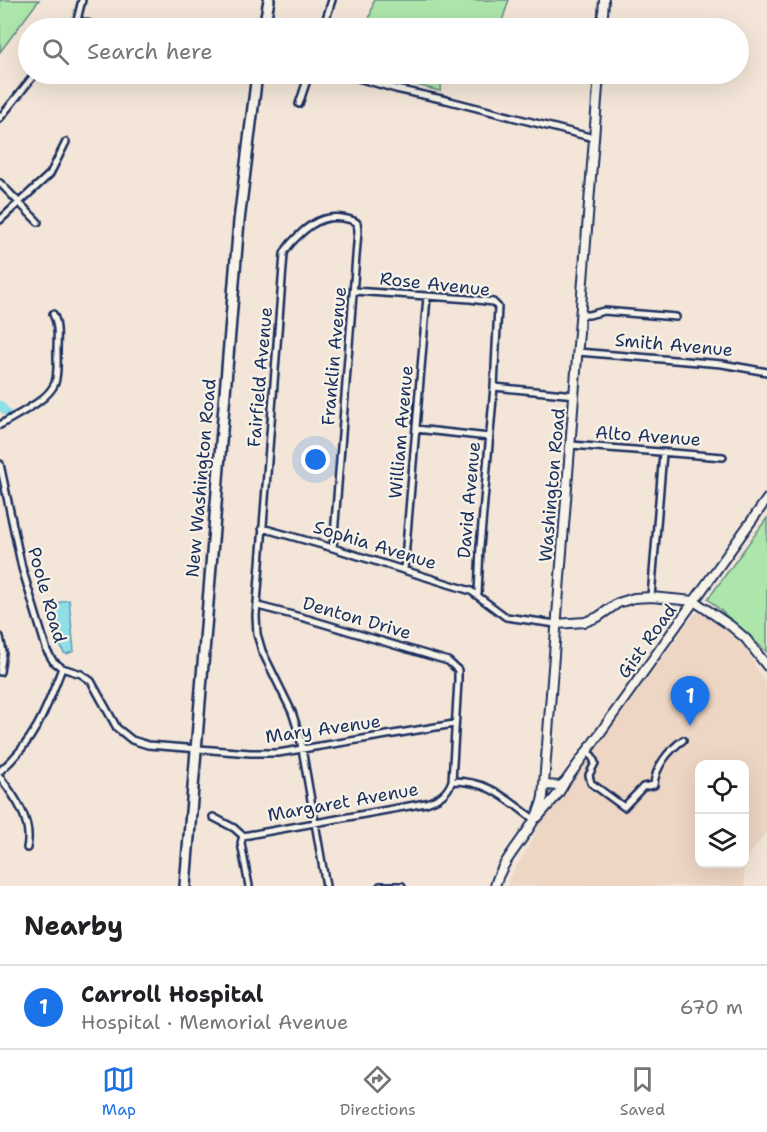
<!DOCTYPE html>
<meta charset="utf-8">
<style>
:root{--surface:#fff;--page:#f6f6f6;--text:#202124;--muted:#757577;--line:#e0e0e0;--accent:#1a73e8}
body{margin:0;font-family:"Shantell Sans",sans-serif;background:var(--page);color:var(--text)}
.controls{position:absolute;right:18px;bottom:18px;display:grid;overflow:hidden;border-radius:12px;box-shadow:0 6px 24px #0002}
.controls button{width:54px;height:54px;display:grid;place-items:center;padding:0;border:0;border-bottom:2px solid var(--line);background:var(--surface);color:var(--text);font:30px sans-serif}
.you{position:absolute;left:316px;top:460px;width:21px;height:21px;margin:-15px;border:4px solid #fff;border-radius:50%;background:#1a73e8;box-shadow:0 0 0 9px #1a73e833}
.badge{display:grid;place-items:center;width:39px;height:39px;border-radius:50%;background:var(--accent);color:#fff;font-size:20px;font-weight:700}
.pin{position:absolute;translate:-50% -50px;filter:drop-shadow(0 2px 3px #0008)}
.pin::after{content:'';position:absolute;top:32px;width:21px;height:18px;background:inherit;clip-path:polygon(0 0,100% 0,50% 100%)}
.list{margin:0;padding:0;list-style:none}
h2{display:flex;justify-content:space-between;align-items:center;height:78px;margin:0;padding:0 24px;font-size:26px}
h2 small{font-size:20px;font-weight:400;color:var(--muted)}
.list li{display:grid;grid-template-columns:39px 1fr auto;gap:18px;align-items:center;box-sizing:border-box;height:84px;padding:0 24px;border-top:2px solid var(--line)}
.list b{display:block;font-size:22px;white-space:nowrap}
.list p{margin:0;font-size:20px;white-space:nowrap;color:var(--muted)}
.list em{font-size:20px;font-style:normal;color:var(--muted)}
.icon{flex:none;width:33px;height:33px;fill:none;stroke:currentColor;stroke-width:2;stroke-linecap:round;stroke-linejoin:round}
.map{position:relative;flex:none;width:767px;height:886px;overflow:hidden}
.search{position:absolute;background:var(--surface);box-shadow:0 6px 24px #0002;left:18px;right:18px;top:18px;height:66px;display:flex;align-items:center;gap:15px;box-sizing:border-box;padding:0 21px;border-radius:33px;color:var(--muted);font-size:22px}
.sheet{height:162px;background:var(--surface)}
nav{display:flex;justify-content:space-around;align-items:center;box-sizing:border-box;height:84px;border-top:2px solid var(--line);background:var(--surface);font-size:16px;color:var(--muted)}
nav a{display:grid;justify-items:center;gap:3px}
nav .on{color:var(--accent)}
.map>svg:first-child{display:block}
.built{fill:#eed6c4;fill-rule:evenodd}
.green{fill:#ade6aa;stroke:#648a84;stroke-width:1.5}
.water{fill:#8edfe8;stroke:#6099b1;stroke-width:1.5}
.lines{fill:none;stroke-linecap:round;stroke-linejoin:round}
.river{stroke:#8edfe8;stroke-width:8}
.street-casing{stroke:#1b2f5e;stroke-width:10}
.secondary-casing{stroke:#1b2f5e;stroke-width:12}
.primary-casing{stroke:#1b2f5e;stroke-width:14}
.street{stroke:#f7f3e8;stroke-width:5}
.secondary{stroke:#f7f3e8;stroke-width:8}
.primary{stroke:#f7f3e8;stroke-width:9}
.labels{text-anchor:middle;stroke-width:4.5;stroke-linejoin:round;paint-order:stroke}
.street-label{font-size:18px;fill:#1b2f5e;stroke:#f7f3e8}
</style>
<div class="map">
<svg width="767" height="886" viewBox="0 0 767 886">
<rect width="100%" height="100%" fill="#f3e6d8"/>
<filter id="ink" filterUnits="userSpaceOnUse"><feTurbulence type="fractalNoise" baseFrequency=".0167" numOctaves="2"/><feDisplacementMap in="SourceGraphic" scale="12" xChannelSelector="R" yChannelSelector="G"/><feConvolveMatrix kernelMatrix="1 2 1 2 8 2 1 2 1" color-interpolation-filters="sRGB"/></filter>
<g filter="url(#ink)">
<path class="built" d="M 695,613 L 703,613 L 722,625 L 747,650 L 767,687 L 767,832 L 750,854 L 743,867 L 745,886 L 508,886 L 509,878 L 532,841 L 545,806 L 567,788 ZM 700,764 L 744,764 L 744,864 L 700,864 Z"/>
<path class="green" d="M 0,0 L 39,0 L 0,52 Z
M 374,0 L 509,0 L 501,24 L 487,28 L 367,28 Z
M 374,74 L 444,74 L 440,91 Z
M 767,518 L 767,652 L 708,599 Z"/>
<path class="water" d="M 69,600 L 74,651 L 67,654 L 64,653 C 55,634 35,605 69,600 Z"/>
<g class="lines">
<path class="river" d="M 0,405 L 8,414"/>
<defs>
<path id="street" d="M 77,20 L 103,28
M 72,28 L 77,20 L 82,0
M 323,28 L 332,0
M 344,74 L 396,89 L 446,100 L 594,138
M 299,104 L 309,74
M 0,118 L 35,74
M 0,183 L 38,222
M 0,220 L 50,174 L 66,142
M 354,291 L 470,299 L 493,302 L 498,307 L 494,387 L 480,547 L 478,594
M 581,315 L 589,315 L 604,311 L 676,317
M 578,352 L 722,364 L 767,372
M 494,387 L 575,395
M 0,425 C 16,415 48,401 55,383 C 58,373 57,362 57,351 C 57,339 59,325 53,314
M 416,429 L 489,437
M 571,445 L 723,457
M 0,464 L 22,568 L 47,651 L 53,661 L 62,668 L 81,674 L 91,681 L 117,728 L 132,740 L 148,745 L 250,753 L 278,753 L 454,724
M 262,528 L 333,548 L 471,591 L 506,617 L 556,624
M 404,570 L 427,297
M 651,597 L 663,453
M 0,637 L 3,652 L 0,672
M 587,752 L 592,756 L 595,763 L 589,775 L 591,783 L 624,807 L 643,787 L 654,785 C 655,767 669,750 683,740
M 0,771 C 35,741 46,710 62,668
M 0,777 C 15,797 33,821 27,848
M 452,781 C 490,781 505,798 535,820
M 213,817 L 234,828 L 243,836
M 243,836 L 426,803 C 439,799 447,794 452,781 L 458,681 L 458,670 L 448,661 L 308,619 L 258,606
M 243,836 L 241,843 L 249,886
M 326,886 L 300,737 L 292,712 L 262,651 L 257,634 L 256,616 L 284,254 C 287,246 292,242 298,236 C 315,219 331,213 354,221 L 357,223 L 358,231 L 333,548
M 380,886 L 402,886"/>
<path id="secondary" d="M 602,28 L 604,0
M 556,624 L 585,622 L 598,617 L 618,603 L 634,598 L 651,597 L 694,601 L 731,626 L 746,639 L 767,666
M 544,785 L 560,786 L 565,782 L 767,499
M 538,817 L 558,794 L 564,784
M 495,886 C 504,853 536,831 543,797 L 599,74"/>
<path id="primary" d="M 264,28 L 269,0
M 185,886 L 239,221 L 257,74"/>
</defs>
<use href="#street" class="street-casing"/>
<use href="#secondary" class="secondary-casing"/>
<use href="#primary" class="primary-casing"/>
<use href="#street" class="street"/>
<use href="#secondary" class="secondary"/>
<use href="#primary" class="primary"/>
</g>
</g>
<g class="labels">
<g class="street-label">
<text transform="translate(435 284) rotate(6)" y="6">Rose Avenue</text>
<text transform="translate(674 345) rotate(5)" y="6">Smith Avenue</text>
<text transform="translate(334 356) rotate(-85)" y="6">Franklin Avenue</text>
<text transform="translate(260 377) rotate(-85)" y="6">Fairfield Avenue</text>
<text transform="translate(401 432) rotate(-85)" y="6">William Avenue</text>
<text transform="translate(648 436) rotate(4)" y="6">Alto Avenue</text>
<text transform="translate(201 478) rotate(-85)" y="6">New Washington Road</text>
<text transform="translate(552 485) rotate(-85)" y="6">Washington Road</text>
<text transform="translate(469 500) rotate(-85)" y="6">David Avenue</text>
<text transform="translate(375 545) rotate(17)" y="6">Sophia Avenue</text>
<text transform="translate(47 595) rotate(74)" y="6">Poole Road</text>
<text transform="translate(357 618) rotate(16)" y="6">Denton Drive</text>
<text transform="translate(647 641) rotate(-54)" y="6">Gist Road</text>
<text transform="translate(323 729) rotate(-8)" y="6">Mary Avenue</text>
<text transform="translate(343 802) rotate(-10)" y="6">Margaret Avenue</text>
</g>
</g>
</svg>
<div class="controls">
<button><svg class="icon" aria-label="locate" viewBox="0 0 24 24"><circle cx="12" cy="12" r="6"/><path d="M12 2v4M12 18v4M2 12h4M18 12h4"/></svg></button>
<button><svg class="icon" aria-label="layers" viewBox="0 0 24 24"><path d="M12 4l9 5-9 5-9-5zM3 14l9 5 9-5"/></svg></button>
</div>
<div class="you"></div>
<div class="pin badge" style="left:690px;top:726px">1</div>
<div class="search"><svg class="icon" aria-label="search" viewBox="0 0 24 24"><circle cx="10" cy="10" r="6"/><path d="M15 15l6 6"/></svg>Search here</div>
</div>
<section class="sheet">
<h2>Nearby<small></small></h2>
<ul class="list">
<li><span class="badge">1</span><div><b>Carroll Hospital</b><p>Hospital · Memorial Avenue</p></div><em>670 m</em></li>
</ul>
</section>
<nav>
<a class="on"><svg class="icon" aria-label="map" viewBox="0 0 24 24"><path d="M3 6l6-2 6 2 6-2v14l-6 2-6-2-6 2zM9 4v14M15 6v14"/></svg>Map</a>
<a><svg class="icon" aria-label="directions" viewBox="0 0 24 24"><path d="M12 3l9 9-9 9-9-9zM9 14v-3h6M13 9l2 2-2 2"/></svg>Directions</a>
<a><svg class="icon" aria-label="saved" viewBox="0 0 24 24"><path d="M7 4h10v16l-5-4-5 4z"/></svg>Saved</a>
</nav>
